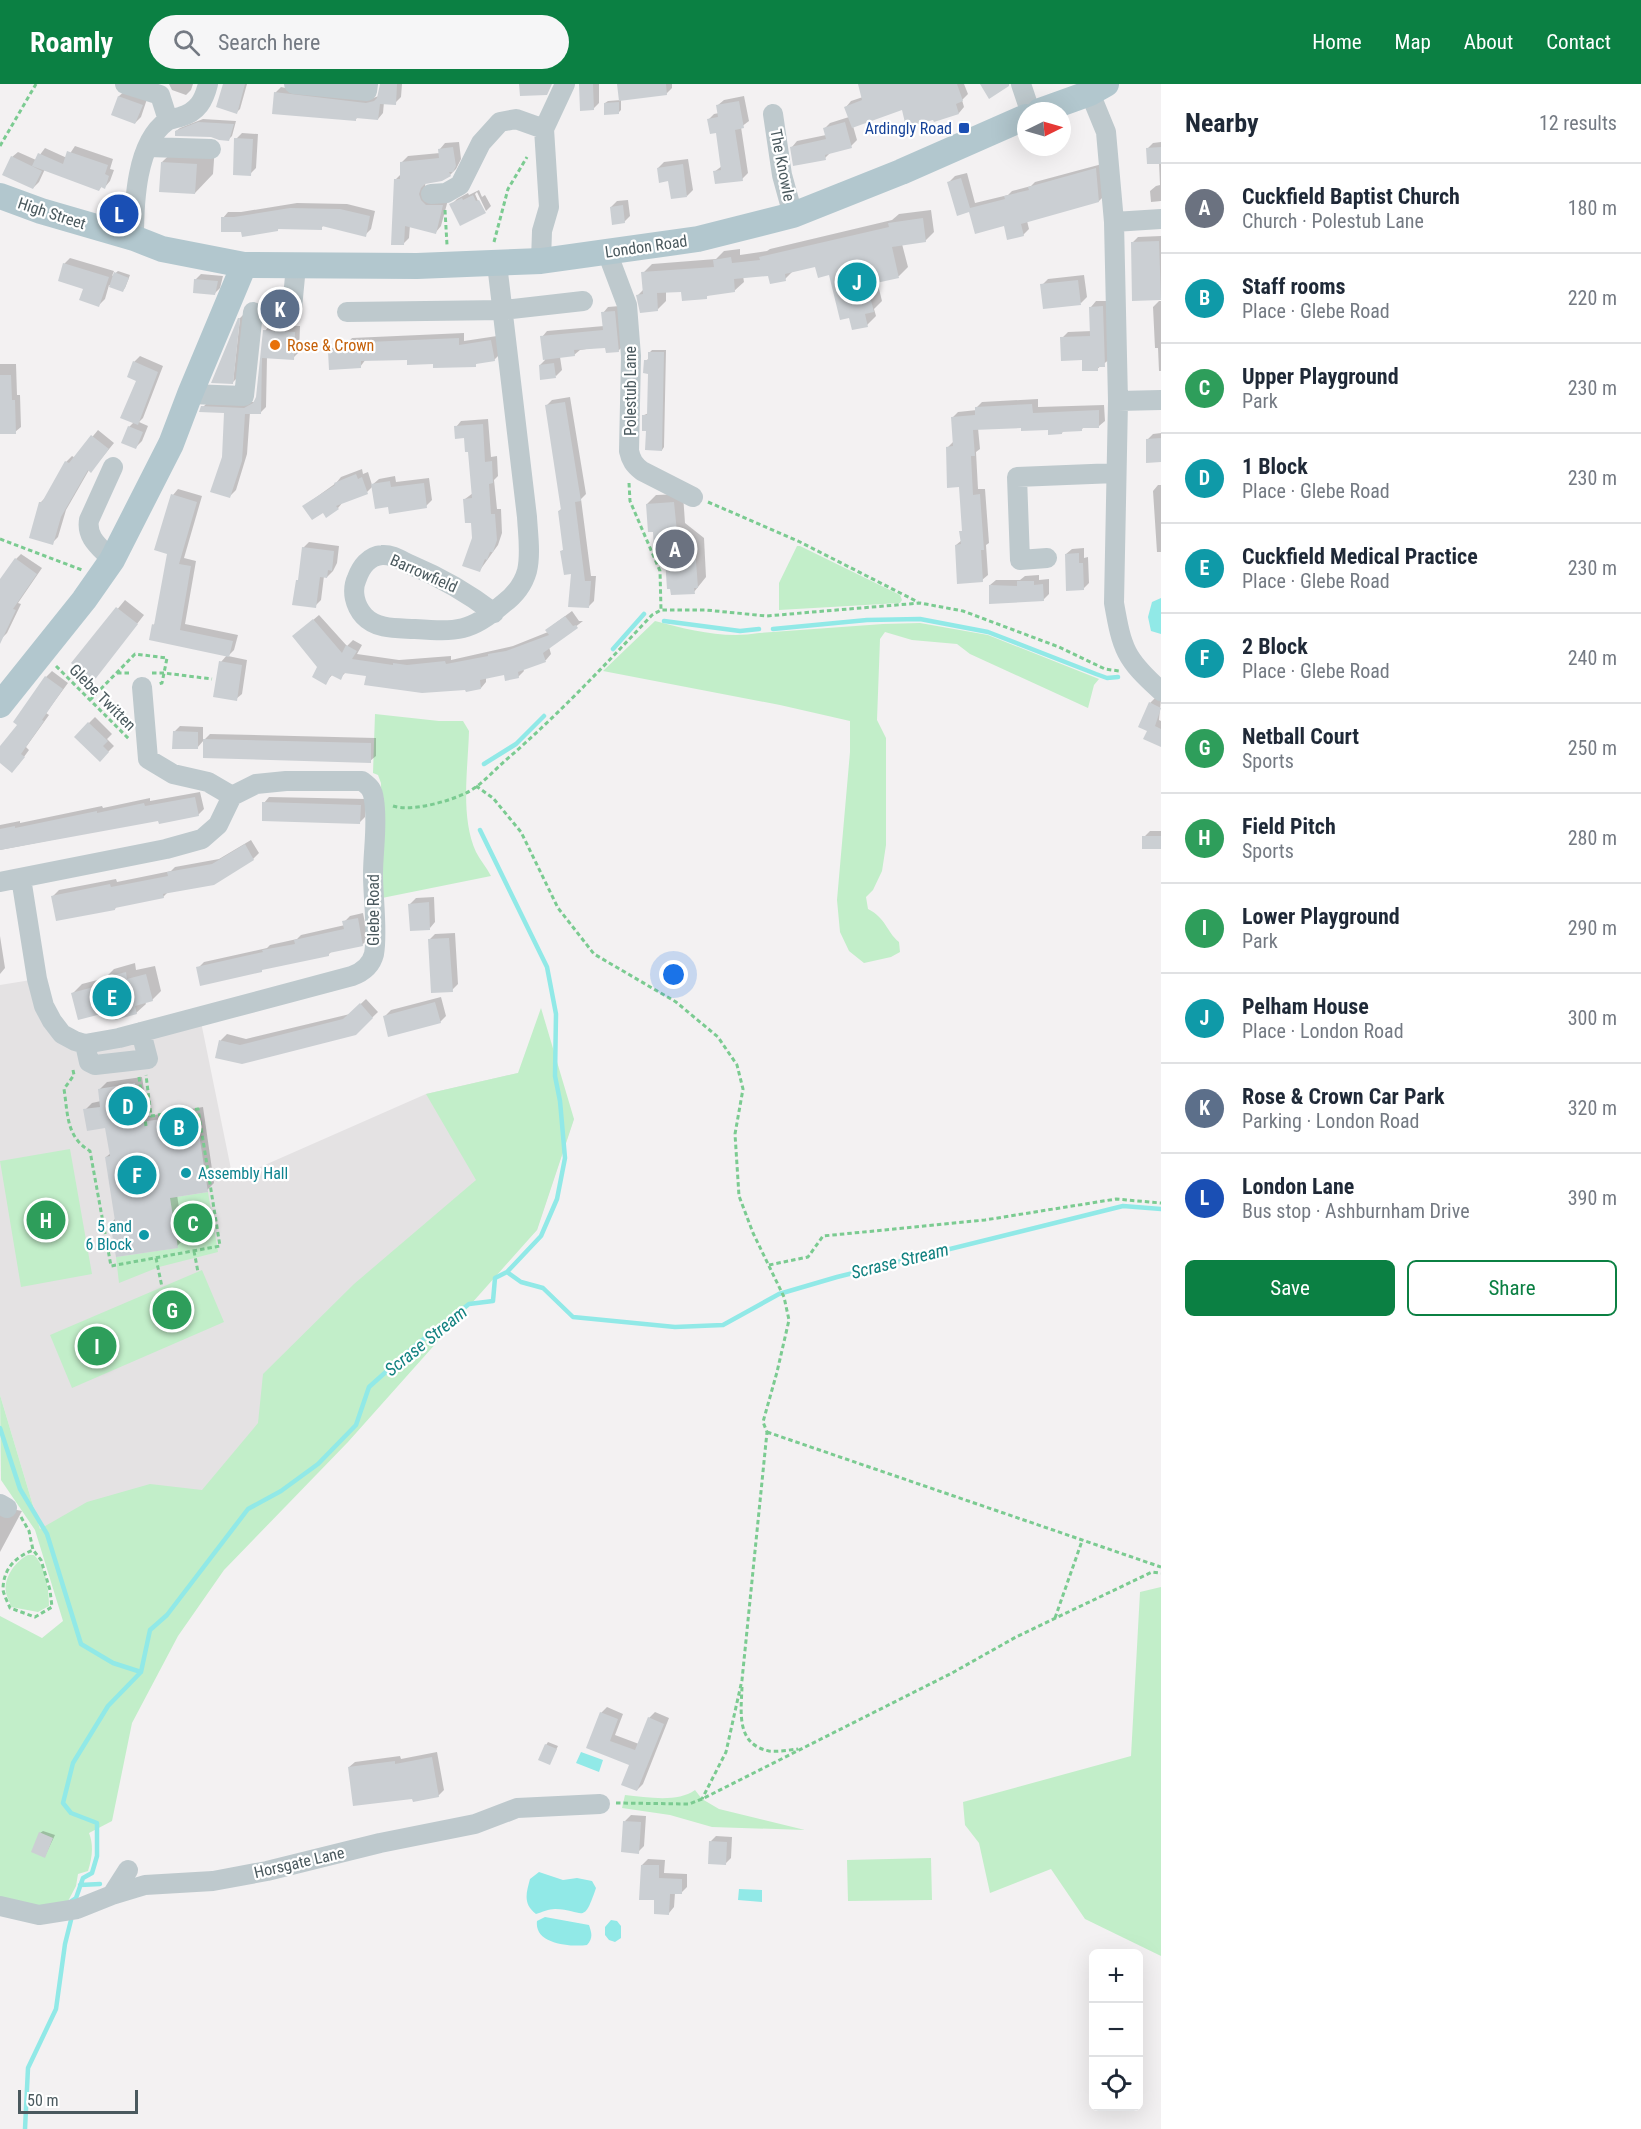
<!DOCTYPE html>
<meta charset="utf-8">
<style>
:root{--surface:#fff;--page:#f6f6f7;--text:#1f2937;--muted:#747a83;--line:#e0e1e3;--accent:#0b8043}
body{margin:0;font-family:"Roboto Condensed",sans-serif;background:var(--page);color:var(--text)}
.controls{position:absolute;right:18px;bottom:18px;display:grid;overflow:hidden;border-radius:9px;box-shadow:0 6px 24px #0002}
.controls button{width:54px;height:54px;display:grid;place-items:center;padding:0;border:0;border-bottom:2px solid var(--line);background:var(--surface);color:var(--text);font:30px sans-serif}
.compass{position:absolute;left:1017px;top:18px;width:54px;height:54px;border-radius:50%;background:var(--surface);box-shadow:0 6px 24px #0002;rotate:85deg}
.scale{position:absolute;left:18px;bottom:15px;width:120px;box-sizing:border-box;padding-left:6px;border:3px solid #4a595e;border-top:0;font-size:16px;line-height:21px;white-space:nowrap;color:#4a595e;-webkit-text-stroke:4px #fff;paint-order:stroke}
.you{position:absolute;left:674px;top:891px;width:21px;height:21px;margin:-15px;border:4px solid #fff;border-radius:50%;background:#1a73e8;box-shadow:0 0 0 9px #1a73e833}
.badge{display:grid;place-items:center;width:39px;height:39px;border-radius:50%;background:var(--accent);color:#fff;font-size:20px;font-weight:700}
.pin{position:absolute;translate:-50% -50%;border:3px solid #fff;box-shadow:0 2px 6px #0006}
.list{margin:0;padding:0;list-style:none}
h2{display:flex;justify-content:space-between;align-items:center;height:78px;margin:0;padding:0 24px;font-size:26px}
h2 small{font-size:20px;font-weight:400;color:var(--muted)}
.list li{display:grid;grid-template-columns:39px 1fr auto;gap:18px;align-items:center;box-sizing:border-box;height:90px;padding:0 24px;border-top:2px solid var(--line)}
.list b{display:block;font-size:22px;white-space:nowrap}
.list p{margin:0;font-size:20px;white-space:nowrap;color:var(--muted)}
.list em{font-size:20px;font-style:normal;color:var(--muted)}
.actions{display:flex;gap:12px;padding:18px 24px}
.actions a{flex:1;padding:14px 0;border:2px solid var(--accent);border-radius:9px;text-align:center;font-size:21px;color:var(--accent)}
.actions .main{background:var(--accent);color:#fff}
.icon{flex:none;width:33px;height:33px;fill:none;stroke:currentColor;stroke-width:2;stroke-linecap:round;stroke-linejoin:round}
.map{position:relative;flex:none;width:1161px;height:2045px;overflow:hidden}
header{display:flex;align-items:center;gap:36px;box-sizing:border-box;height:84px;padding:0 30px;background:var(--accent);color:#fff}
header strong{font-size:28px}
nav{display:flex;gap:33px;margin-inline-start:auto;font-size:21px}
.search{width:420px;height:54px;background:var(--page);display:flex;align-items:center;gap:15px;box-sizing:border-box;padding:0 21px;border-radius:33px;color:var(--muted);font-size:22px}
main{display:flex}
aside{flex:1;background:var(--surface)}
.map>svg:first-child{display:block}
.education{fill:#e4e2e3}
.green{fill:#c2eec9}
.water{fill:#91e9e7}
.shadow{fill:#0003}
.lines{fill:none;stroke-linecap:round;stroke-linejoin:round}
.stream{stroke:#91e9e7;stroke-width:4.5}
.building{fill:#cbcfd3}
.path{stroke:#7bcb91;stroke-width:3;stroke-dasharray:4.5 3;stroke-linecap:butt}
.minor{stroke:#bec9cd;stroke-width:20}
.major{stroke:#b2c7ce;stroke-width:26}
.transit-dot{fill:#1a4fb4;stroke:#fff;stroke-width:2}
.food-dot{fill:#e8710a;stroke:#fff;stroke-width:2}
.culture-dot{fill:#0f9aa8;stroke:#fff;stroke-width:2}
.labels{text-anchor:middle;stroke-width:4.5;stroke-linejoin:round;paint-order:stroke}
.transit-label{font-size:16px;fill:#164399;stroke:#fff;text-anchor:end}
.street-label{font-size:16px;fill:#4a595e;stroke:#fff}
.food-label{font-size:16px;fill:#c56008;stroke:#fff;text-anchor:start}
.culture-label{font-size:16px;fill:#0d838f;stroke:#fff;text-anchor:start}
.water-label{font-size:18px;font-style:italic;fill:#128280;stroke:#fff}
</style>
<header>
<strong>Roamly</strong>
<div class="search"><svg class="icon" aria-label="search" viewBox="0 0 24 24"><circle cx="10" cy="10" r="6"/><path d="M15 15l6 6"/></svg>Search here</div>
<nav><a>Home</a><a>Map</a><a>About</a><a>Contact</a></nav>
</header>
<main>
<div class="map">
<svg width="1161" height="2045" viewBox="0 0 1161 2045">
<rect width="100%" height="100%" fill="#f3f1f2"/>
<path class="education" d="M 37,895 L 75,957 L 200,933 L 233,1095 L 426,1010 L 518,989 L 574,1035 L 537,1146 L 279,1397 L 40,1445 L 0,1311 L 0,901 Z"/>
<path class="green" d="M 797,462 L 800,462 L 900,511 L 902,516 L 900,519 L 779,526 L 779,499 Z
M 655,537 C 688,546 725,555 759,549 L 883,540 L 920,539 L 988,551 L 1099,595 L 1094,601 L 1088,624 L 970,570 L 957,560 L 912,556 L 885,548 L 880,555 L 877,636 L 886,654 L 886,761 L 882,787 L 873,806 L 866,813 L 868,825 C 886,834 886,847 899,858 L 900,868 L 891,873 L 864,879 L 849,867 L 840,848 L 837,816 L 850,668 L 850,637 L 780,621 L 603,587 Z
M 375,630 L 439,637 L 463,637 L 469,647 C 468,685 460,733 476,768 C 480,776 487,784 491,792 L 382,814 L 381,699 L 378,691 L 373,689 Z
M 541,924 L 574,1035 L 537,1146 L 348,1358 L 224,1486 L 178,1552 L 132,1639 L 112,1737 L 89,1749 C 94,1762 92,1774 88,1787 L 78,1790 L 76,1802 L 66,1821 L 39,1824 L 0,1813 L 0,1532 L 42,1554 L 63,1537 L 35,1446 L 1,1396 L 0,1311 L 40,1445 L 87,1418 L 150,1400 L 202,1406 L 258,1339 L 263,1290 L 354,1200 L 476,1096 L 426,1010 L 518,989 Z
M 70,1065 L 92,1190 L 21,1203 L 0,1077 Z
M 208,1108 L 218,1168 L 159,1183 L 119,1199 L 116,1173 L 177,1164 L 170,1114 Z
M 202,1186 L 224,1238 L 72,1304 L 50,1251 Z
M 28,1471 L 34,1471 C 46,1483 49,1506 49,1522 L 38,1528 L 11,1523 C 10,1518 7,1513 6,1509 C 3,1495 15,1477 28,1471 Z
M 1161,1503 L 1161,1872 L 1085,1835 L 1051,1785 L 990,1809 L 979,1759 L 965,1741 L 963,1718 L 1131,1672 L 1140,1508 Z
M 695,1706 L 702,1715 L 719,1725 L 805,1746 L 712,1743 L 670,1731 L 622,1724 L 625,1711 C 647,1713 677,1719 695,1706 Z
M 931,1774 L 932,1816 L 848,1817 L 847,1776 Z"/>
<path class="water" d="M 1161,514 L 1161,550 L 1151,547 L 1148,533 L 1152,518 Z
M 581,1668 L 603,1676 L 599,1688 L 576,1679 Z
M 539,1788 L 563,1796 L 577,1794 L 592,1797 L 596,1804 C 583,1842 585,1826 555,1825 C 549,1825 542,1828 536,1830 C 523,1820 526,1810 530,1795 Z
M 739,1805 L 762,1806 L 762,1818 L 738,1816 Z
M 545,1833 L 589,1841 C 592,1850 593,1854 587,1861 C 570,1863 534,1860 537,1837 Z
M 611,1836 L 617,1837 L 621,1842 L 621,1854 L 615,1858 L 609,1856 L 605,1851 L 605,1843 Z"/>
<path class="shadow" d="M 169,0 L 193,0 L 191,6 L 186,11 L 172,6 Z
M 224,0 L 247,0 L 240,25 L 236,29 Z
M 381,0 L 402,0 L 401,13 L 395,19 L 384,18 L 383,29 L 378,35 L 358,33 L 355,36 L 275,9 L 281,3 L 299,7 L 373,14 L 379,12 Z
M 580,0 L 599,0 L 599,19 L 593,25 Z
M 619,0 L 672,0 L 672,4 L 666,10 Z
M 860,0 L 964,0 L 968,10 L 962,16 L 964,23 L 959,29 L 903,24 L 853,42 L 857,56 L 851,62 L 831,68 L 825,74 L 792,63 L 797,57 L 826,51 L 824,45 L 830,39 L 849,33 L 846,23 L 851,17 L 863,13 Z
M 125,7 L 147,15 L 141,33 L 135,39 L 112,30 L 119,12 Z
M 744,12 L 749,37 L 741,43 L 748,89 L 742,95 L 714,88 L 722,82 L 718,47 L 708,36 L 714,30 L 719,29 L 718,21 L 724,16 Z
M 621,16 L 621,26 L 618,29 L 605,19 L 608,17 Z
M 203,35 L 236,37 L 232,52 L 229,55 L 176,47 L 180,44 Z
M 242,49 L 258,50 L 256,84 L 250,90 L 236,55 Z
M 459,58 L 461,75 L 456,85 L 450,91 L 425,98 L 426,110 L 448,116 L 441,142 L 436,148 L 410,141 L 409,154 L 403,160 L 396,95 L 401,90 L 402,78 L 408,72 L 440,69 L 440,65 L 445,59 Z
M 1161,58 L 1161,117 L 1151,118 L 1150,107 L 1156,102 L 1160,101 L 1159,78 L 1147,65 L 1153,59 Z
M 181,60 L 215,62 L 213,90 L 195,109 L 162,78 Z
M 75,62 L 113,75 L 110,85 L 114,86 L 110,97 L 105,103 L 102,102 L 99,106 L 45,85 L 39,98 L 33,104 L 12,73 L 18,68 L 36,76 L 45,64 L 67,74 Z
M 688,75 L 693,106 L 687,112 L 658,84 L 664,78 Z
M 1102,80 L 1105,111 L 1099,117 L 1027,137 L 1029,145 L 1023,151 L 1005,140 L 970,126 L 949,98 L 955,92 L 967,89 L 975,119 L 1008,111 L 1012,107 L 1031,102 L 1035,98 Z
M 479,106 L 482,113 L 485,111 L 491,122 L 486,127 L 477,108 L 475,110 L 483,128 L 451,121 L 457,115 L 468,109 L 469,111 Z
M 628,116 L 630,132 L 624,138 L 611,123 L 617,117 Z
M 297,119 L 347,120 L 375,127 L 371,145 L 365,151 L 324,141 L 321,144 L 280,144 L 277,146 L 243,146 L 223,134 L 228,128 L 241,128 Z
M 931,126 L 934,148 L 925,157 L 902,160 L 908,183 L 899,192 L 877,197 L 882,217 L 874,225 L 876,232 L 867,241 L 830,189 L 816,181 L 794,186 L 785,195 L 769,190 L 743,192 L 744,198 L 734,207 L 710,210 L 706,213 L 683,206 L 666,207 L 666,217 L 657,226 L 638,211 L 644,205 L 643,189 L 652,180 L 716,175 L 724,167 L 740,165 L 740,171 L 767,167 L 770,165 L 892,136 L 899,130 Z
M 1161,152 L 1161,214 L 1133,215 L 1132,159 L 1138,153 Z
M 70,174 L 114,187 L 112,192 L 118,187 L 130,191 L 125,204 L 123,206 L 109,201 L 105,215 L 99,221 L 64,180 Z
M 201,190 L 223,192 L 220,204 L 214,210 L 195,196 Z
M 1084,191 L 1087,213 L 1081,219 L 1042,201 L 1048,195 Z
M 1096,217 L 1109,217 L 1110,275 L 1097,285 L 1062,254 L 1068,248 L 1092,247 L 1091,223 Z
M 1159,217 L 1161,217 L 1161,287 L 1159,287 L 1158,264 L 1155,264 L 1153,223 Z
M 620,222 L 624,261 L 618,267 L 607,262 L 580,266 L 574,271 L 560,273 L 562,286 L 556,292 L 540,281 L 545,276 L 542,253 L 547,247 L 604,242 L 603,229 L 608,223 Z
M 245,229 L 239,292 L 233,298 L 240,234 Z
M 270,241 L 300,242 L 299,268 L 293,274 L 267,273 L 266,323 L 260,329 L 250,328 L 247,370 L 236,406 L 230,412 L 223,374 L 225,328 L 203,323 L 209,317 L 255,318 L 257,314 L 265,247 Z
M 464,249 L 464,257 L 497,252 L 500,270 L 494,276 L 478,278 L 475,281 L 408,274 L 366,275 L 360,283 L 329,267 L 335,262 L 346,261 L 352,254 Z
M 652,266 L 666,266 L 664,363 L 662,366 L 647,346 L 644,331 L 649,329 L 649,288 L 645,277 L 650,274 L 650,268 Z
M 140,272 L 163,282 L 143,334 L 139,338 L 148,342 L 142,357 L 136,363 L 129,343 L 134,338 L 138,296 L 134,278 Z
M 0,280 L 16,280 L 17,311 L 20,311 L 21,343 L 15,348 L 0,349 Z
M 570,313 L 586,410 L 581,415 L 591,492 L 596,492 L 594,517 L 588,523 L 562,467 L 565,464 L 559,427 L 562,424 L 546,322 L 552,316 Z
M 1038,315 L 1038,323 L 1104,321 L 1105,337 L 1099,342 L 1084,343 L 1081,346 L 1064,346 L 1062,349 L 1049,345 L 1023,343 L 978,344 L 980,365 L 976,368 L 978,405 L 985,405 L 989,459 L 986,461 L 988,491 L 982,496 L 956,461 L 962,456 L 961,448 L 964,445 L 961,402 L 947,364 L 954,357 L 952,334 L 958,328 L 977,326 L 977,323 L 982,318 Z
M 488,335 L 491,373 L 497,372 L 498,392 L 494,396 L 497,425 L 501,425 L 502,449 L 498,461 L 480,486 L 472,437 L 465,415 L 473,409 L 469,366 L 465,352 L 456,343 L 461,337 Z
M 98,346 L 114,359 L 96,381 L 89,386 L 66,426 L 58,453 L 52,459 L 41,418 L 47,412 L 66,378 L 72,372 L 75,374 Z
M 1161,349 L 1161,377 L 1147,356 L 1153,350 Z
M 362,385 L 363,390 L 368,388 L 372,401 L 379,395 L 395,392 L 396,398 L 429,394 L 432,416 L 426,422 L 389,421 L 373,402 L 367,408 L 343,418 L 338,424 L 323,427 L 304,422 L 336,399 L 341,393 Z
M 1158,401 L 1161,401 L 1161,468 L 1157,468 L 1153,407 Z
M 178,405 L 202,412 L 184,474 L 196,477 L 185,540 L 238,551 L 234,566 L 228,572 L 247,576 L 242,610 L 236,615 L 221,578 L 227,571 L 153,541 L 156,539 L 168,469 L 173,411 Z
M 683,410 L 685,439 L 704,454 L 706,493 L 694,508 L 666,474 L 647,420 L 656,411 Z
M 309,458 L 339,462 L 337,479 L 333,487 L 327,493 L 324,492 L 321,516 L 315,522 L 300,494 L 303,464 Z
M 1084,464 L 1084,474 L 1088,473 L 1089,499 L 1083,505 L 1066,470 L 1072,465 Z
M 21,470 L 42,484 L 18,519 L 21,520 L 7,549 L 1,555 L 0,509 L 16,475 Z
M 1039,491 L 1039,496 L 1049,495 L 1049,510 L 1043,516 L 990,501 L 996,496 L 1020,496 L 1025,492 Z
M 125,516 L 144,531 L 93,596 L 73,579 Z
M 572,527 L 579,537 L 583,537 L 549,563 L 551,570 L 546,576 L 523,585 L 524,587 L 518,593 L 505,590 L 486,593 L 486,598 L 481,604 L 466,604 L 346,588 L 340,594 L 333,590 L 325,599 L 300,547 L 319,531 L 347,562 L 353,556 L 362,561 L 357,570 L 399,576 L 451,572 L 451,576 L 513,562 L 548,548 L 553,541 Z
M 52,587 L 68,599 L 46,629 L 49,631 L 26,663 L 29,666 L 18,681 L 0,677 L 0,664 L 19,641 L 46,593 Z
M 1156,613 L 1161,616 L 1159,636 L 1161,637 L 1161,662 L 1149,646 L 1150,619 Z
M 95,633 L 112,650 L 107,655 L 114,662 L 100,676 L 76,652 Z
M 180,642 L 203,643 L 203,657 L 210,650 L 376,654 L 376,672 L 370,677 L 204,656 L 197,664 L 174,648 Z
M 200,708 L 204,725 L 198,731 L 159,735 L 0,766 L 0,741 L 20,737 L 20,739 L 102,722 L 103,724 L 150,714 L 150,717 Z
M 269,713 L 366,715 L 365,733 L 359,739 L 264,719 Z
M 1150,747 L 1161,747 L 1161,764 L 1144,753 Z
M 251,756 L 259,769 L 253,775 L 168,808 L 163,813 L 117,822 L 115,825 L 53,812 L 59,806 L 116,795 L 117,798 L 171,787 L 175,783 L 219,775 Z
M 434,813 L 435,838 L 430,844 L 410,820 L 416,814 Z
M 363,829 L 368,855 L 362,861 L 332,867 L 328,871 L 198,884 L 204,878 L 267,864 L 270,861 L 297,855 L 301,851 L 345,841 L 344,838 L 350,832 Z
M 455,849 L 458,900 L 452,906 L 429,856 L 435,850 Z
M 0,852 L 5,884 L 0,890 Z
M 135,879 L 136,886 L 155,882 L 161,907 L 152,916 L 145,918 L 146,920 L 136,929 L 114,925 L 73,909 L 82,900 L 105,894 L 114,885 Z
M 441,913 L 446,932 L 440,938 L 385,932 L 391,926 Z
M 366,915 L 378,928 L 355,950 L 217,973 L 221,956 L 227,950 L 246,955 L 350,930 Z
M 142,993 L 148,1032 L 203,1023 L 214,1099 L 207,1106 L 177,1111 L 184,1155 L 177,1162 L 112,1138 L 116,1134 L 106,1073 L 111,1069 L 107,1042 L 85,1026 L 92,1019 L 101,1017 L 99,1006 L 107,998 Z
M 0,1416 L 12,1425 L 22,1427 L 0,1468 Z
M 607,1623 L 623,1630 L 615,1651 L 639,1660 L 649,1634 L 655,1628 L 669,1634 L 643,1700 L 637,1706 L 631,1680 L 588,1663 L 601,1629 Z
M 548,1658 L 558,1662 L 549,1680 L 546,1661 Z
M 437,1668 L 444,1706 L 438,1712 L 414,1713 L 349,1683 L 355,1678 L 400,1672 L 401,1675 Z
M 631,1731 L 646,1732 L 644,1762 L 638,1768 L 625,1737 Z
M 43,1747 L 55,1751 L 45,1772 L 40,1749 Z
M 716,1752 L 732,1753 L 731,1774 L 725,1780 L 710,1758 Z
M 648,1775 L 665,1776 L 664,1789 L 687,1790 L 687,1803 L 681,1809 L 675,1809 L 674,1823 L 669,1829 L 656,1815 L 642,1781 Z"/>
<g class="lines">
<path class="stream" d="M 664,537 L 740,547 L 759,545
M 773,545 L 867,536 L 920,535 L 988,548 L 1096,590 L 1107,594 L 1118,593
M 613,565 L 644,530
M 484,680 L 516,660 L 544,632
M 480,746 L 547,883 L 556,930 L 555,992 L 560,1017 L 565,1074 L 557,1115 L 541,1152 L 507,1188
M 0,1344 L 20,1405 L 47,1450 L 81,1560 L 113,1579 L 141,1588
M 80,1801 L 100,1800
M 70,1818 L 76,1814 L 83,1794 L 92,1789 L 97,1772 L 97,1739 L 71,1729 L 63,1719 L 73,1679 L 108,1622 L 141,1588 L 150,1546 L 167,1531 L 248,1425 L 281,1407 L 318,1380 L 356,1341 L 369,1303 L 416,1261 L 469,1220 L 493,1217 L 495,1194 L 507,1188 L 521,1198 L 543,1204 L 573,1233 L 675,1243 L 723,1241 L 779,1210 L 837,1193 L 1123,1122 L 1161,1125
M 25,2045 L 28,1984 L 56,1925 L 65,1860 L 71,1836"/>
</g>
<path class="building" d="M 223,0 L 245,0 L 237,30 L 216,23 Z
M 380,0 L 397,0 L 396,21 L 380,20 L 378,36 L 356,34 L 356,37 L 272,30 L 274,8 L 366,19 L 374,17 L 377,14 Z
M 519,0 L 552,0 L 547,11 L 520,12 Z
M 579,0 L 593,0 L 594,26 L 580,27 Z
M 617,0 L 666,0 L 667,11 L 619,17 Z
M 858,0 L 957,0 L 963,17 L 956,20 L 959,30 L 934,38 L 933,36 L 906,43 L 902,26 L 852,44 L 844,23 L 862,16 Z
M 980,0 L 1009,0 L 1009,2 L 989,15 Z
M 118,12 L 143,21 L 135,40 L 111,31 Z
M 739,17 L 744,44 L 735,46 L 743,97 L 715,100 L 713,87 L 721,86 L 716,49 L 710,50 L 707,35 L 718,33 L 716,21 Z
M 619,18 L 619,30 L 604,31 L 604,19 Z
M 198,38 L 234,40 L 229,57 L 219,56 L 211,53 L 175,52 L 175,47 Z
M 845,38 L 852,64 L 825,71 L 826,76 L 793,82 L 790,63 L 826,55 L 823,44 Z
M 234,54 L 253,55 L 251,92 L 233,91 Z
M 453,63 L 456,82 L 453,88 L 449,88 L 451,92 L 442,97 L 425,100 L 421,104 L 419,110 L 421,116 L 426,121 L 443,121 L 436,150 L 405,142 L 404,161 L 391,161 L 394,95 L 400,95 L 400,78 L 439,74 L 438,65 Z
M 1161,63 L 1161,80 L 1147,80 L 1146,64 Z
M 67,67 L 108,81 L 105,90 L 109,92 L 105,105 L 101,103 L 99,107 L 32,82 L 38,69 L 63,80 Z
M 11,72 L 42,87 L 33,105 L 2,91 Z
M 161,78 L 197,80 L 195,110 L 159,108 Z
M 683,80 L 687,113 L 671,115 L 668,97 L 659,99 L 657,84 Z
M 1096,84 L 1099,118 L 1021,140 L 1024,152 L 1007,156 L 1004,142 L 975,150 L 969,128 L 957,132 L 947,98 L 961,94 L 970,124 L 1005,115 L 1004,112 L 1029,106 L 1028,103 Z
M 473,111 L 476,117 L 479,116 L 486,129 L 460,142 L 449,120 L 462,114 L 463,116 Z
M 623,121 L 625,139 L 612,141 L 610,123 Z
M 290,124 L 340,125 L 370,132 L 366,153 L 322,142 L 322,146 L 278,145 L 278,147 L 242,153 L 241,148 L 221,148 L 221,133 L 234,133 Z
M 923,134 L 926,158 L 892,163 L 899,194 L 867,201 L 874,228 L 865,230 L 868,243 L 852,246 L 849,234 L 840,236 L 829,191 L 818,194 L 815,183 L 785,190 L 786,197 L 770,200 L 768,192 L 734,195 L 735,208 L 707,212 L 707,215 L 682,217 L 681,208 L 657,209 L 658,227 L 640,229 L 636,211 L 643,210 L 641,188 L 714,183 L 713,176 L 731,173 L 732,179 L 760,176 L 759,173 L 889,143 L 888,139 Z
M 1159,157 L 1161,216 L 1132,217 L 1131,158 Z
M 63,179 L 109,193 L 99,223 L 79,216 L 83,205 L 58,197 Z
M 114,188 L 129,194 L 123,208 L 109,203 Z
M 194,195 L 218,197 L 215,211 L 193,209 Z
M 1078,196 L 1081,221 L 1043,225 L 1040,200 Z
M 1103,222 L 1105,283 L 1098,283 L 1098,287 L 1082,287 L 1082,276 L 1061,277 L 1060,253 L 1090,252 L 1089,223 Z
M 615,227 L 619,268 L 606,269 L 605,264 L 574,266 L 575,272 L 543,276 L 540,252 L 603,246 L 601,228 Z
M 238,234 L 240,234 L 233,300 L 211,299 Z
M 263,246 L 295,248 L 294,276 L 262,274 L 261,330 L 245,330 L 242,377 L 230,414 L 210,408 L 222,373 L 224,329 L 199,328 L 201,322 L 244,324 L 253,319 L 256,313 Z
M 459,254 L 459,261 L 491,256 L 495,277 L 476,280 L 476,283 L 433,284 L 433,280 L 407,281 L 407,276 L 361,277 L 361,284 L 329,286 L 328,267 L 345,266 L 345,259 Z
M 648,268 L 664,268 L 662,367 L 645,366 L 646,347 L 642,347 L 642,331 L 647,331 L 648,290 L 643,289 L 644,276 L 648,276 Z
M 133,277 L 158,288 L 138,341 L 120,334 L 136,297 L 127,293 Z
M 554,279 L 556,294 L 540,296 L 539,281 Z
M 0,291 L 11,291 L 12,316 L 15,316 L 16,350 L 0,350 Z
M 565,318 L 581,417 L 575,418 L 585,497 L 591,497 L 589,524 L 568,523 L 571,490 L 564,491 L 560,467 L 563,466 L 558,427 L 561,426 L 545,321 Z
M 1032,320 L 1033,329 L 1099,326 L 1099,344 L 1082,344 L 1082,347 L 1062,348 L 1062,350 L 1048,351 L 1048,346 L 1021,347 L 1021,344 L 973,346 L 975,372 L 971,372 L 973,411 L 980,410 L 984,466 L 981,466 L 983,498 L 957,500 L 955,461 L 961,460 L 959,447 L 962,447 L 959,403 L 947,404 L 946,363 L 953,362 L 951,333 L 975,331 L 975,323 Z
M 483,340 L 485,378 L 492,377 L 493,399 L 489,400 L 491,430 L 495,430 L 497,456 L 493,468 L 490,468 L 487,476 L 485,475 L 480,488 L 462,482 L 472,454 L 471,439 L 465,439 L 463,415 L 472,414 L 468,368 L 465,368 L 464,354 L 455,355 L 454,342 Z
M 128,342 L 143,348 L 136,365 L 121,359 Z
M 91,351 L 109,365 L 91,389 L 88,386 L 61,433 L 53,461 L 29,454 L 39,418 L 42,418 L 65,377 L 69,379 Z
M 1161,354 L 1161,378 L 1146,379 L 1146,355 Z
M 356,390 L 358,395 L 362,393 L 368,410 L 336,422 L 339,425 L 326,434 L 323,429 L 312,436 L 302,422 L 335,401 L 334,399 Z
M 390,397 L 391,403 L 424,399 L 427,424 L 389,430 L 388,423 L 375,425 L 371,400 Z
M 171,410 L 197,418 L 179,480 L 191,482 L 180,546 L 233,557 L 229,573 L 149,556 L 152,540 L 154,541 L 167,470 L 154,466 Z
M 674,418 L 677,448 L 695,463 L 698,504 L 694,504 L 695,510 L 671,511 L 670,505 L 667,505 L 665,475 L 654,466 L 653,448 L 648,448 L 646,420 Z
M 302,463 L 334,467 L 332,487 L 328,486 L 327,494 L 320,493 L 316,524 L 292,521 L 296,496 L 298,496 Z
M 1079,469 L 1079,479 L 1083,479 L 1084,506 L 1066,507 L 1065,470 Z
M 15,474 L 37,490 L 13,525 L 16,526 L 0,560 L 0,495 Z
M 1017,497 L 1034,497 L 1034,501 L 1043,500 L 1044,517 L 989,520 L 989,501 L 1017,502 Z
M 116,523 L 138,540 L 93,598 L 71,579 Z
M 565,532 L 573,542 L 576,541 L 578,544 L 543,569 L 546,578 L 518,588 L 519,594 L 505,597 L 504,591 L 480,596 L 481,605 L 466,608 L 465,606 L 422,609 L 364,601 L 366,592 L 344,589 L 341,596 L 331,591 L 326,601 L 312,593 L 317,583 L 292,552 L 313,535 L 342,569 L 346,561 L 357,567 L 352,575 L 393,581 L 393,579 L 407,581 L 445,577 L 446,580 L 488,572 L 488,570 L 506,567 L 549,551 L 545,546 Z
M 219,577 L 242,581 L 237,617 L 213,613 Z
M 45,592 L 63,605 L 42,636 L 44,637 L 21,670 L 25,673 L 12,689 L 0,679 L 0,662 L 17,641 L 13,638 Z
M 1149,618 L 1161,624 L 1155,642 L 1161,645 L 1161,663 L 1143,655 L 1147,647 L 1138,643 Z
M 88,638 L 108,657 L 103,662 L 109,668 L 100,678 L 74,653 Z
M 173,647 L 198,648 L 198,665 L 172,665 Z
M 203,655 L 371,659 L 371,679 L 203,674 Z
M 195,713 L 199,732 L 159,740 L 158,737 L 0,766 L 0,745 L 15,742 L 15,744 L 97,727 L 97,729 L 144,719 L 145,722 Z
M 262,718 L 361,721 L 360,740 L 262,737 Z
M 1142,752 L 1161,752 L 1161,765 L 1142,765 Z
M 245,760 L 254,776 L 214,801 L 163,810 L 164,814 L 115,824 L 115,826 L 56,837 L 51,812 L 110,800 L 111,803 L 168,792 L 167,788 L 212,780 Z
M 429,818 L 430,846 L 410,847 L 408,820 Z
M 358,834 L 363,862 L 329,869 L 329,872 L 262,886 L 262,888 L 200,902 L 196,883 L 263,868 L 262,866 L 295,860 L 294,856 L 344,845 L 342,837 Z
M 449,854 L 453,908 L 431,909 L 428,855 Z
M 126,888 L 127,895 L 146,890 L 153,917 L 135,922 L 137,930 L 115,936 L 113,927 L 78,936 L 71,909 L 105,900 L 103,894 Z
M 435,918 L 441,939 L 388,953 L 383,932 Z
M 360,919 L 373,934 L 356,951 L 242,980 L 215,974 L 219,956 L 240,961 L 343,935 Z
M 135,999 L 141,1038 L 196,1030 L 208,1108 L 170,1114 L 178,1164 L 116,1173 L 110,1138 L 115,1137 L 105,1073 L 110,1072 L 105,1044 L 87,1047 L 83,1025 L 100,1023 L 98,1005 Z
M 600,1628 L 618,1635 L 610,1657 L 635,1666 L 648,1633 L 664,1640 L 637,1707 L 621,1701 L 629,1681 L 586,1664 Z
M 545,1660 L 557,1665 L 550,1681 L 538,1676 Z
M 432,1673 L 439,1713 L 413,1718 L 412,1715 L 353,1722 L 348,1683 L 395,1677 L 395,1680 Z
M 623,1737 L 641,1738 L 639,1770 L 621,1768 Z
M 39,1748 L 53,1754 L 45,1774 L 31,1768 Z
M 709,1757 L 727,1758 L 726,1781 L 708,1780 Z
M 641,1781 L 659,1781 L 659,1794 L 682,1795 L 682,1810 L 670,1810 L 669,1831 L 654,1830 L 654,1816 L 639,1816 Z"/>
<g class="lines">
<path class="path" d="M 0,62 L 36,0
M 445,126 L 447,161
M 494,158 L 508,105 L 527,73
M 629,399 L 630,417 L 660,487 L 661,526
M 708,418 L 798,457 L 918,518
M 0,455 L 82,486
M 56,582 L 130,656
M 117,589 L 131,589
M 152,589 L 164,589 L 212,595
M 90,616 L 135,570 L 167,574 L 162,599 L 158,600
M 476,702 L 493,714 L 521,748 L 558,824 L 594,870 L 676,918 L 718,953 L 737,981 L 743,1005 L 735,1050 L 739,1112 L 753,1149 L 784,1213 L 789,1236 L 777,1288 L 763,1338 L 767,1348 L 742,1596 L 726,1668 L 702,1715
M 393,722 C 411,728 446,718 464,710 C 480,703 493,687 506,676 C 558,631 605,581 652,531 L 661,526 L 706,526 L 766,532 L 920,519 L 963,527 L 1059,563 L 1105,585 L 1119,587
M 73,986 L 74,991 L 64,1005 C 68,1030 66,1053 90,1067 L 111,1182 L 220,1162 L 198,1025 L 151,1032 L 146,991
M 139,993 L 146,1042
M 194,1167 L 198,1188
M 156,1174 L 162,1203
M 769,1181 L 808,1173 L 823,1152 L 985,1136 L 1116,1115 L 1161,1119
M 767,1348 L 1161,1483
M 21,1433 L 29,1447 L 33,1466 L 41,1476 L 50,1506 L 52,1523 L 35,1533 L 10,1524 C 8,1519 4,1511 3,1506 C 3,1484 16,1473 33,1466
M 1055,1534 L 1082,1457
M 742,1603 C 741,1629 736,1660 769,1667 C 778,1668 789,1666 798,1665
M 616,1719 L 689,1720 L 702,1715 L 952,1589 L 1016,1553 L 1152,1488 L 1161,1489"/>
<path class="minor" d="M 125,0 L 160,11 L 168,36
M 294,0 L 367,7 L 368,0
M 1021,0 L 1030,27
M 1090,9 L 1106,48 L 1114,138 L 1118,317 L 1114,519 C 1122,565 1125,575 1161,607
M 773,30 L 782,91 L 793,131
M 148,63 L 211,65
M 431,110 L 446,109 L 460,101 L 481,59 L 500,38 L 516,35 L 544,45
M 1114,138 L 1161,135
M 134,154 C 134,119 136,59 167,37 C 171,35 176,34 180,33 C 198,28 204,16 208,0
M 607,168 L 627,221 L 631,272 L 629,367 C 631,376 634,381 642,387 L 693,413
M 541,177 L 542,147 L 549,123 L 544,45 L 565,0
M 292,224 L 296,182
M 347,228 L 504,226 L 583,217
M 190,310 L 244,312 L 253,228
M 1118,317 L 1161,316
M 1047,474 L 1020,476 L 1017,393 L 1116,389
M 112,476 C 100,463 86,454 89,436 L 113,383
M 494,529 C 468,509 442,494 411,481 C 402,477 392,470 382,471 C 369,472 361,483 357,494 C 351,507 355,522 364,532 C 377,546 398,544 415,545 C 457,548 471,548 503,520 C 514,512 523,501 527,487 C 531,470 528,451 527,433 L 497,180
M 142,603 L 148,675 L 173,690 L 208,698 L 232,712
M 0,798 L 166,765 L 202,755 L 218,741 L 232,712 L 256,700 L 286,697 L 362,697 C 370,703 373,706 374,716 C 378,740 373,766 373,791 C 373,814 378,848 374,870 C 371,882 363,888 352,892 L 119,954 L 85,960 L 75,957 L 62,950 L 52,937 L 44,922 L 37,895 L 21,794
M 85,960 L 89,978 L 95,981 L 148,975 L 141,948
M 0,1420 L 7,1424
M 112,1811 L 128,1786
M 0,1822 L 39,1831 L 77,1825 L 112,1811 L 145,1801 L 213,1797 L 267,1787 L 380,1759 L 475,1740 L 517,1724 L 600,1720"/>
<path class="major" d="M 1040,27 L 1090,9 L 1106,0
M 0,112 L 41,127 L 134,154 L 162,165 L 244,181 L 417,182 L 541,177 L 698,155 L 793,131 L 901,88 L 1026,33
M 0,621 L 84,516 L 112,476 L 171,360 L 190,310 L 244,181"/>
</g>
<rect class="transit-dot" x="958" y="38" width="12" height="12" rx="3"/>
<circle class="food-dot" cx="275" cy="261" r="6"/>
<g class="culture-dot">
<circle cx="186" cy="1089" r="6"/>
<circle cx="144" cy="1151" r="6"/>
</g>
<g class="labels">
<g class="transit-label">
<text x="952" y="50">Ardingly Road</text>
</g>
<g class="street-label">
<text transform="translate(783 81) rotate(79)" y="6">The Knowle</text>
<text transform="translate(52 129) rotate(18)" y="6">High Street</text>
<text transform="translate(646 162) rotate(-8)" y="6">London Road</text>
<text transform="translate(630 307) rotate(-90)" y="6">Polestub Lane</text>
<text transform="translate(424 489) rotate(24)" y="6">Barrowfield</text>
<text transform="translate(103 613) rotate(45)" y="6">Glebe Twitten</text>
<text transform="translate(373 826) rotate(-90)" y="6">Glebe Road</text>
<text transform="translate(299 1778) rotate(-13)" y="6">Horsgate Lane</text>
</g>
<g class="food-label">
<text x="287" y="267">Rose &amp; Crown</text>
</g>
<g class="culture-label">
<text x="198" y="1095">Assembly Hall</text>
<text x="132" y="1148" text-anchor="end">5 and<tspan x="132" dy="18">6 Block</tspan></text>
</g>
<g class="water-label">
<text transform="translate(900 1177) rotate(-14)" y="6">Scrase Stream</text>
<text transform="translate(426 1257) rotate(-39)" y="6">Scrase Stream</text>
</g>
</g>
</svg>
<div class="controls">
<button>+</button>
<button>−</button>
<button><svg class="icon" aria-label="locate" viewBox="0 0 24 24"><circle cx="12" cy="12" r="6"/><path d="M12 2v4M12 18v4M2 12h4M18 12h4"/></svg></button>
</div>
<svg class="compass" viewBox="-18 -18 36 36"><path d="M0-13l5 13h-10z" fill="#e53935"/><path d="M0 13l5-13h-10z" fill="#747a83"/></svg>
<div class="scale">50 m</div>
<div class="you"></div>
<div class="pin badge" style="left:675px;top:465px;background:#6b7280">A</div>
<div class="pin badge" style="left:179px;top:1043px;background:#0f9aa8">B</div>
<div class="pin badge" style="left:193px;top:1139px;background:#2e9e5b">C</div>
<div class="pin badge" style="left:128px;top:1022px;background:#0f9aa8">D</div>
<div class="pin badge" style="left:112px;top:913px;background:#0f9aa8">E</div>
<div class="pin badge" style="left:137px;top:1091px;background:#0f9aa8">F</div>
<div class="pin badge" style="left:172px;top:1226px;background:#2e9e5b">G</div>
<div class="pin badge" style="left:46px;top:1136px;background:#2e9e5b">H</div>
<div class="pin badge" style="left:97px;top:1262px;background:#2e9e5b">I</div>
<div class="pin badge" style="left:857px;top:198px;background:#0f9aa8">J</div>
<div class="pin badge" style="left:280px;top:225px;background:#5c6f8a">K</div>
<div class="pin badge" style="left:119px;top:130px;background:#1a4fb4">L</div>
</div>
<aside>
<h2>Nearby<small>12 results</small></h2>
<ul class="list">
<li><span class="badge" style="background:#6b7280">A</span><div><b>Cuckfield Baptist Church</b><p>Church · Polestub Lane</p></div><em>180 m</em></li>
<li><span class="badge" style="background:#0f9aa8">B</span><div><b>Staff rooms</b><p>Place · Glebe Road</p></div><em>220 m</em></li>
<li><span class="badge" style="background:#2e9e5b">C</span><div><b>Upper Playground</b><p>Park</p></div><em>230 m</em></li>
<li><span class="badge" style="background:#0f9aa8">D</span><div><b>1 Block</b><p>Place · Glebe Road</p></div><em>230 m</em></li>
<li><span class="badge" style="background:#0f9aa8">E</span><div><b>Cuckfield Medical Practice</b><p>Place · Glebe Road</p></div><em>230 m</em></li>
<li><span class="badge" style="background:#0f9aa8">F</span><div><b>2 Block</b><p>Place · Glebe Road</p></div><em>240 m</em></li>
<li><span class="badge" style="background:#2e9e5b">G</span><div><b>Netball Court</b><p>Sports</p></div><em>250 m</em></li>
<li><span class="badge" style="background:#2e9e5b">H</span><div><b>Field Pitch</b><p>Sports</p></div><em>280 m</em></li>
<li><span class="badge" style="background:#2e9e5b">I</span><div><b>Lower Playground</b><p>Park</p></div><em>290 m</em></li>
<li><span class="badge" style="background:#0f9aa8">J</span><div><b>Pelham House</b><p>Place · London Road</p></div><em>300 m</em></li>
<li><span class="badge" style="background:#5c6f8a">K</span><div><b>Rose &amp; Crown Car Park</b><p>Parking · London Road</p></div><em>320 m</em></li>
<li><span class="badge" style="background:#1a4fb4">L</span><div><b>London Lane</b><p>Bus stop · Ashburnham Drive</p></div><em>390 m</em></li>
</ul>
<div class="actions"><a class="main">Save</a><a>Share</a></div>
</aside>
</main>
